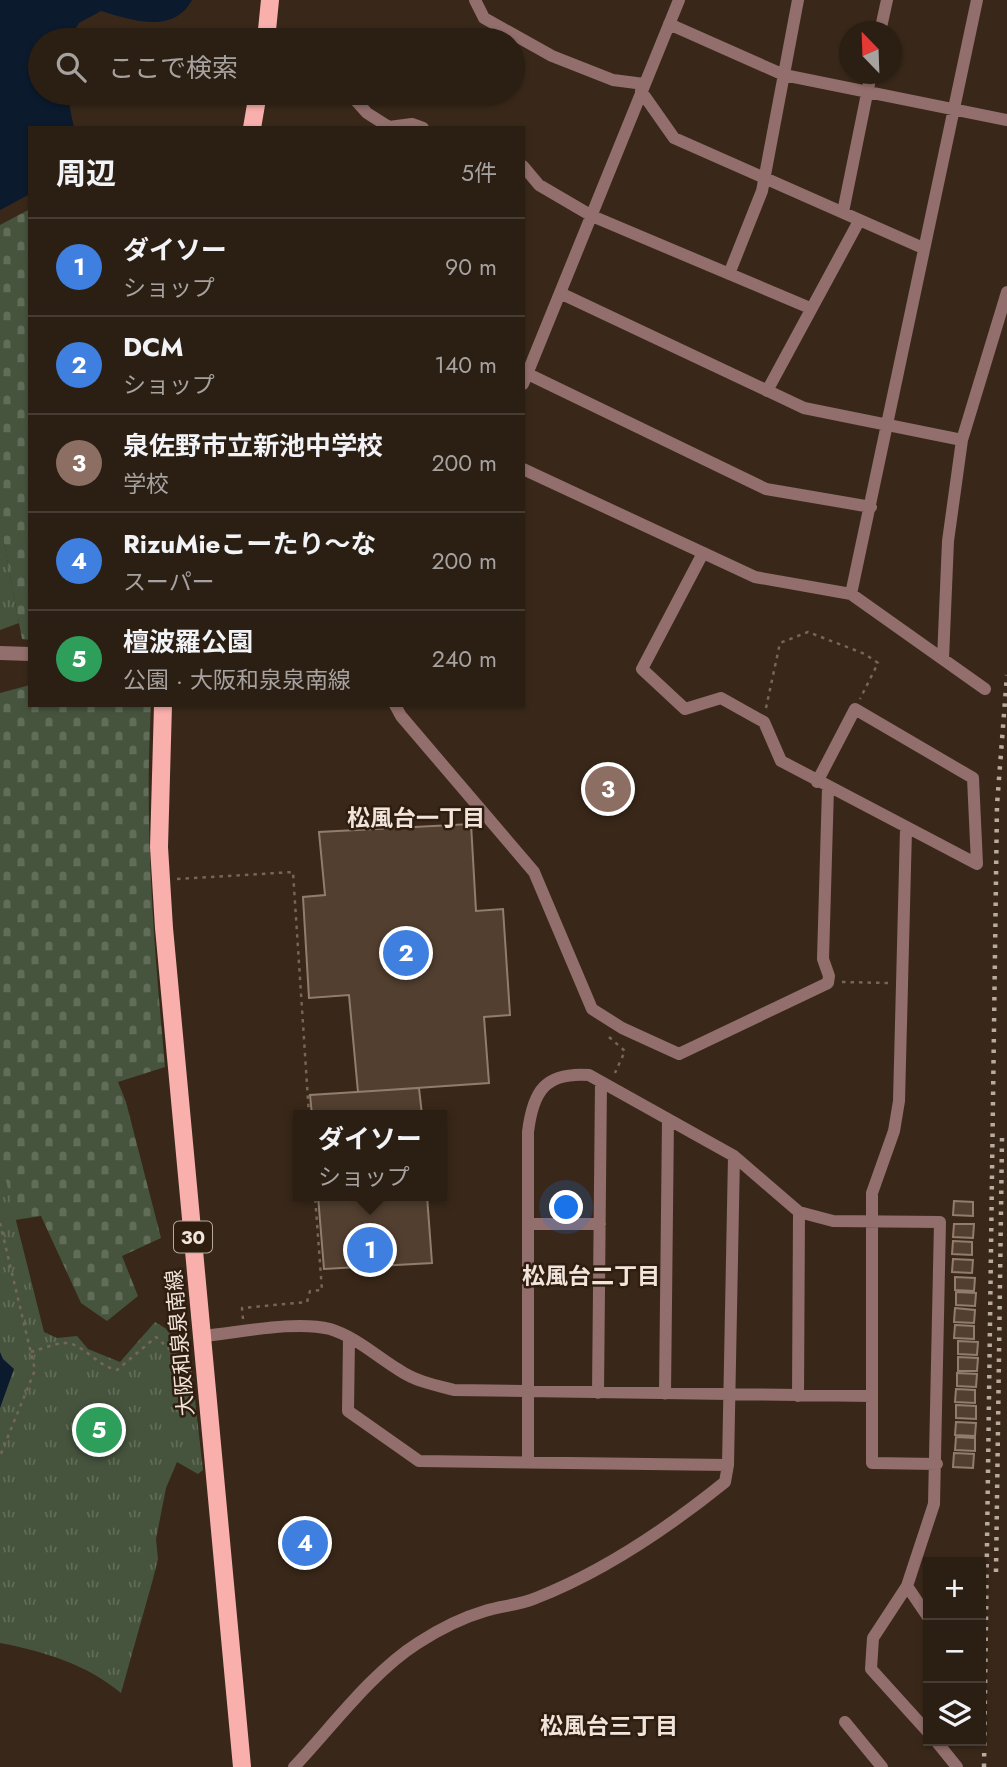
<!DOCTYPE html>
<html lang="ja">
<meta charset="utf-8">
<style>
:root{--surface:#2b1e13;--page:#372b21;--text:#f1f3f6;--muted:#a6a2a0;--line:#473c33;--accent:#2ad5ac}
body{margin:0;font-family:Jost,"Noto Sans JP",sans-serif;background:var(--page);color:var(--text)}
.controls{position:absolute;right:21px;bottom:21px;display:grid;overflow:hidden;border-radius:0px;box-shadow:0 2px 5px #0004}
.controls button{width:63px;height:63px;display:grid;place-items:center;padding:0;border:0;border-bottom:2px solid var(--line);background:var(--surface);color:var(--text);font:35px sans-serif}
.compass{position:absolute;left:839px;top:21px;width:63px;height:63px;border-radius:50%;background:var(--surface);box-shadow:0 2px 5px #0004;rotate:337deg}
.you{position:absolute;left:567px;top:1208px;width:24px;height:24px;margin:-18px;border:5px solid #fff;border-radius:50%;background:#1a73e8;box-shadow:0 0 0 10px #1a73e833}
.badge{display:grid;place-items:center;width:46px;height:46px;border-radius:50%;background:var(--accent);color:#fff;font-size:23px;font-weight:700}
.pin{position:absolute;translate:-50% -50%;border:4px solid #fff;box-shadow:0 2px 7px #0006}
.popup{position:absolute;left:293px;top:1110px;width:154px;height:91px;box-sizing:border-box;display:grid;place-content:center;border-radius:0px;background:var(--surface);filter:drop-shadow(0 2px 5px #0005);font-size:23px;white-space:nowrap;color:var(--muted)}
.popup b{font-size:26px;color:var(--text)}
.popup::after{content:'';position:absolute;left:50%;top:100%;margin-left:-14px;border:14px solid transparent;border-top-color:var(--surface)}
.list{margin:0;padding:0;list-style:none}
h2{display:flex;justify-content:space-between;align-items:center;height:91px;margin:0;padding:0 28px;font-size:30px}
h2 small{font-size:23px;font-weight:400;color:var(--muted)}
.list li{display:grid;grid-template-columns:46px 1fr auto;gap:21px;align-items:center;box-sizing:border-box;height:98px;padding:0 28px;border-top:2px solid var(--line)}
.list b{display:block;font-size:26px;white-space:nowrap}
.list p{margin:0;font-size:23px;white-space:nowrap;color:var(--muted)}
.list em{font-size:23px;font-style:normal;color:var(--muted)}
.icon{flex:none;width:38px;height:38px;fill:none;stroke:currentColor;stroke-width:2;stroke-linecap:round;stroke-linejoin:round}
.map{position:relative;flex:none;width:1007px;height:1767px;overflow:hidden}
.search{position:absolute;background:var(--surface);box-shadow:0 2px 5px #0004;left:28px;top:28px;width:497px;height:77px;display:flex;align-items:center;gap:18px;box-sizing:border-box;padding:0 24px;border-radius:38px;color:var(--muted);font-size:26px}
.panel{position:absolute;background:var(--surface);box-shadow:0 2px 5px #0004;left:28px;top:126px;width:497px;height:581px;border-radius:0px}
.map>svg:first-child{display:block}
.cemetery{fill:url(#cemetery-stones)}
.park{fill:url(#park-tufts)}
.water{fill:#0b1a2d}
.building{fill:#523f30;stroke:#927d6c;stroke-width:2}
.lines{fill:none;stroke-linecap:round;stroke-linejoin:round}
.path{stroke:#756659;stroke-width:2.5;stroke-dasharray:3.5 5;stroke-linecap:butt}
.minor{stroke:#926e6c;stroke-width:12}
.tertiary{stroke:#926e6c;stroke-width:14}
.primary{stroke:#f9afac;stroke-width:18}
.rail{stroke:#b8aba0;stroke-width:4.5;stroke-dasharray:3.5 7;stroke-linecap:butt}
.labels{text-anchor:middle;stroke-width:5;stroke-linejoin:round;paint-order:stroke}
.shield{fill:#2f1e10;stroke:#b6a99e;stroke-width:2}
.shield-label{font-size:19px;font-weight:bold;fill:#f0e4db}
.street-label{font-size:21px;fill:#f0e4db;stroke:#2f1e10}
.neighbourhood-label{font-size:23px;font-weight:bold;fill:#f0e4db;stroke:#2f1e10}
</style>
<div class="map">
<svg width="1007" height="1767" viewBox="0 0 1007 1767">
<defs>
<pattern id="cemetery-stones" width="16" height="16" patternUnits="userSpaceOnUse" patternTransform="scale(1.75)"><rect width="16" height="16" fill="#46543e"/><path d="M2 7V4a2 2 0 0 1 4 0v3zM10 15v-3a2 2 0 0 1 4 0v3z" fill="#616c59"/></pattern>
<pattern id="park-tufts" width="24" height="20" patternUnits="userSpaceOnUse" patternTransform="scale(1.75)"><rect width="24" height="20" fill="#46543e"/><path d="M3 7l-1-3M5 7V3M7 7l1-3M15 17l-1-3M17 17v-4M19 17l1-3" fill="none" stroke="#616c59"/></pattern>
</defs>
<rect width="100%" height="100%" fill="#392819"/>
<path class="cemetery" d="M 30,209 L 30,640 L 22,639 L 3,538 L 0,538 L 0,225 Z
M 30,685 L 30,705 L 151,705 C 144,829 154,944 165,1067 L 118,1082 L 126,1102 L 161,1238 L 122,1256 L 138,1296 L 107,1321 L 81,1303 L 41,1216 L 15,1220 L 0,1159 L 0,693 Z"/>
<path class="park" d="M 3,537 L 19,623 L 0,630 L 0,538 Z
M 0,1157 L 44,1332 L 57,1338 L 77,1336 L 88,1349 L 120,1362 L 155,1322 L 165,1328 L 190,1356 L 203,1470 L 198,1474 L 177,1462 L 166,1488 L 156,1539 L 158,1559 L 153,1579 L 121,1693 C 88,1665 43,1651 0,1643 Z"/>
<path class="water" d="M 0,0 L 192,0 C 173,35 131,20 101,11 L 79,23 L 68,40 L 40,40 L 40,93 L 67,93 L 74,128 L 30,128 L 30,194 L 0,210 Z
M 0,1352 L 3,1359 L 14,1369 L 0,1408 Z"/>
<path class="building" d="M 471,824 L 476,911 L 503,909 L 510,1015 L 484,1017 L 489,1083 L 358,1092 L 349,995 L 309,998 L 303,897 L 325,895 L 319,832 Z
M 419,1088 L 422,1115 L 312,1115 L 310,1095 Z
M 318,1196 L 427,1196 L 432,1263 L 324,1269 Z
M 954,1201 L 973,1202 L 973,1216 L 953,1215 Z
M 954,1224 L 974,1224 L 973,1238 L 953,1237 Z
M 953,1241 L 972,1242 L 972,1255 L 952,1254 Z
M 953,1259 L 973,1260 L 972,1273 L 952,1272 Z
M 955,1277 L 975,1278 L 974,1291 L 955,1290 Z
M 956,1292 L 976,1293 L 975,1306 L 956,1305 Z
M 955,1308 L 975,1310 L 974,1323 L 954,1322 Z
M 955,1325 L 974,1326 L 974,1339 L 954,1338 Z
M 958,1341 L 978,1342 L 977,1355 L 958,1354 Z
M 958,1357 L 978,1358 L 977,1371 L 958,1371 Z
M 957,1373 L 977,1374 L 976,1387 L 957,1386 Z
M 956,1389 L 975,1390 L 975,1403 L 955,1402 Z
M 956,1405 L 976,1406 L 976,1419 L 956,1418 Z
M 956,1422 L 976,1423 L 975,1436 L 955,1435 Z
M 956,1437 L 975,1438 L 975,1451 L 955,1450 Z
M 954,1453 L 974,1454 L 973,1468 L 953,1467 Z"/>
<g class="lines">
<path class="path" d="M 766,708 L 780,643 L 808,632 L 865,654 L 878,663 L 860,699
M 177,879 L 293,872 L 309,1115
M 842,982 L 888,983
M 609,1037 L 625,1051 L 615,1073
M 0,1223 L 35,1370 L 0,1456
M 243,1319 L 242,1308 L 307,1302 L 310,1291 L 322,1290 L 315,1196
M 31,1352 C 41,1349 53,1344 64,1343 C 82,1342 98,1367 117,1370 L 156,1337 L 190,1368"/>
<path class="minor" d="M 475,0 L 484,18 L 552,56 L 613,80 L 644,84
M 669,24 L 784,75 L 1007,120
M 267,30 L 285,40
M 880,32 L 887,0
M 641,91 L 674,138 L 923,248
M 349,93 L 367,113 L 389,127 L 412,124 L 423,128
M 523,166 L 539,185 L 592,216 L 810,308
M 843,212 L 871,74
M 729,274 L 762,191 L 798,0
M 560,293 L 804,408 L 962,440
M 528,374 L 766,489 L 871,507
M 523,384 L 679,0
M 767,391 L 859,221
M 523,469 L 755,577 L 851,594 L 985,689
M 703,553 L 642,669 L 685,709 L 721,698 L 764,722 L 781,761 L 977,864 L 973,778 L 855,709 L 817,782
M 851,594 L 977,0
M 943,659 L 948,541 L 962,440 L 1007,292
M 395,705 L 401,716 L 534,872 L 592,1009 L 622,1028 L 679,1054 L 828,983 L 829,976 L 823,959 L 828,788
M 906,829 L 899,1101 L 894,1131 L 872,1193 L 872,1463 L 937,1464
M 529,1224 L 600,1224
M 202,1336 C 238,1333 295,1320 330,1329 C 356,1337 376,1356 399,1370 C 415,1381 434,1385 454,1390 L 872,1396
M 349,1338 L 348,1411 L 419,1461 L 728,1465 L 734,1156
M 598,1393 L 601,1082
M 665,1394 L 668,1119
M 798,1396 L 799,1212
M 528,1462 L 528,1132 C 533,1091 545,1072 589,1075 L 734,1156 L 799,1212 L 833,1221 L 940,1222 L 934,1504 L 907,1586 L 873,1638 L 871,1669 L 928,1732
M 907,1586 L 928,1617
M 845,1722 L 882,1767
M 936,1741 L 957,1767
M 294,1767 C 331,1728 372,1672 418,1643 C 438,1630 461,1618 485,1611 C 501,1606 520,1605 536,1598 C 605,1571 668,1528 725,1482 L 728,1465"/>
<path class="tertiary" d="M 0,653 L 30,654"/>
<path class="primary" d="M 266,40 L 270,0
M 252,128 L 258,93
M 163,705 L 159,847 L 164,928 L 242,1767"/>
<path class="rail" d="M 996,1572 L 1002,1138
M 984,1767 L 997,805 L 1007,675"/>
</g>
<g class="labels">
<rect class="shield" x="174" y="1221.5" width="38" height="31" rx="5"/>
<g class="shield-label">
<text x="193" y="1244">30</text>
</g>
<g class="street-label">
<text transform="translate(180 1343) rotate(-95)" y="7">大阪和泉泉南線</text>
</g>
<g class="neighbourhood-label">
<text x="416" y="826">松風台一丁目</text>
<text x="591" y="1284">松風台二丁目</text>
<text x="609" y="1734">松風台三丁目</text>
</g>
</g>
</svg>
<div class="controls">
<button>+</button>
<button>−</button>
<button><svg class="icon" aria-label="layers" viewBox="0 0 24 24"><path d="M12 4l9 5-9 5-9-5zM3 14l9 5 9-5"/></svg></button>
</div>
<svg class="compass" viewBox="-18 -18 36 36"><path d="M0-13l5 13h-10z" fill="#e53935"/><path d="M0 13l5-13h-10z" fill="#a6a2a0"/></svg>
<div class="you"></div>
<div class="pin badge" style="left:370px;top:1250px;background:#3f7fe0">1</div>
<div class="popup"><b>ダイソー</b>ショップ</div>
<div class="pin badge" style="left:406px;top:953px;background:#3f7fe0">2</div>
<div class="pin badge" style="left:608px;top:789px;background:#8d6e63">3</div>
<div class="pin badge" style="left:305px;top:1543px;background:#3f7fe0">4</div>
<div class="pin badge" style="left:99px;top:1430px;background:#2e9e5b">5</div>
<div class="search"><svg class="icon" aria-label="search" viewBox="0 0 24 24"><circle cx="10" cy="10" r="6"/><path d="M15 15l6 6"/></svg>ここで検索</div>
<section class="panel">
<h2>周辺<small>5件</small></h2>
<ul class="list">
<li><span class="badge" style="background:#3f7fe0">1</span><div><b>ダイソー</b><p>ショップ</p></div><em>90 m</em></li>
<li><span class="badge" style="background:#3f7fe0">2</span><div><b>DCM</b><p>ショップ</p></div><em>140 m</em></li>
<li><span class="badge" style="background:#8d6e63">3</span><div><b>泉佐野市立新池中学校</b><p>学校</p></div><em>200 m</em></li>
<li><span class="badge" style="background:#3f7fe0">4</span><div><b>RizuMieこーたり～な</b><p>スーパー</p></div><em>200 m</em></li>
<li><span class="badge" style="background:#2e9e5b">5</span><div><b>檀波羅公園</b><p>公園 · 大阪和泉泉南線</p></div><em>240 m</em></li>
</ul>
</section>
</div>
